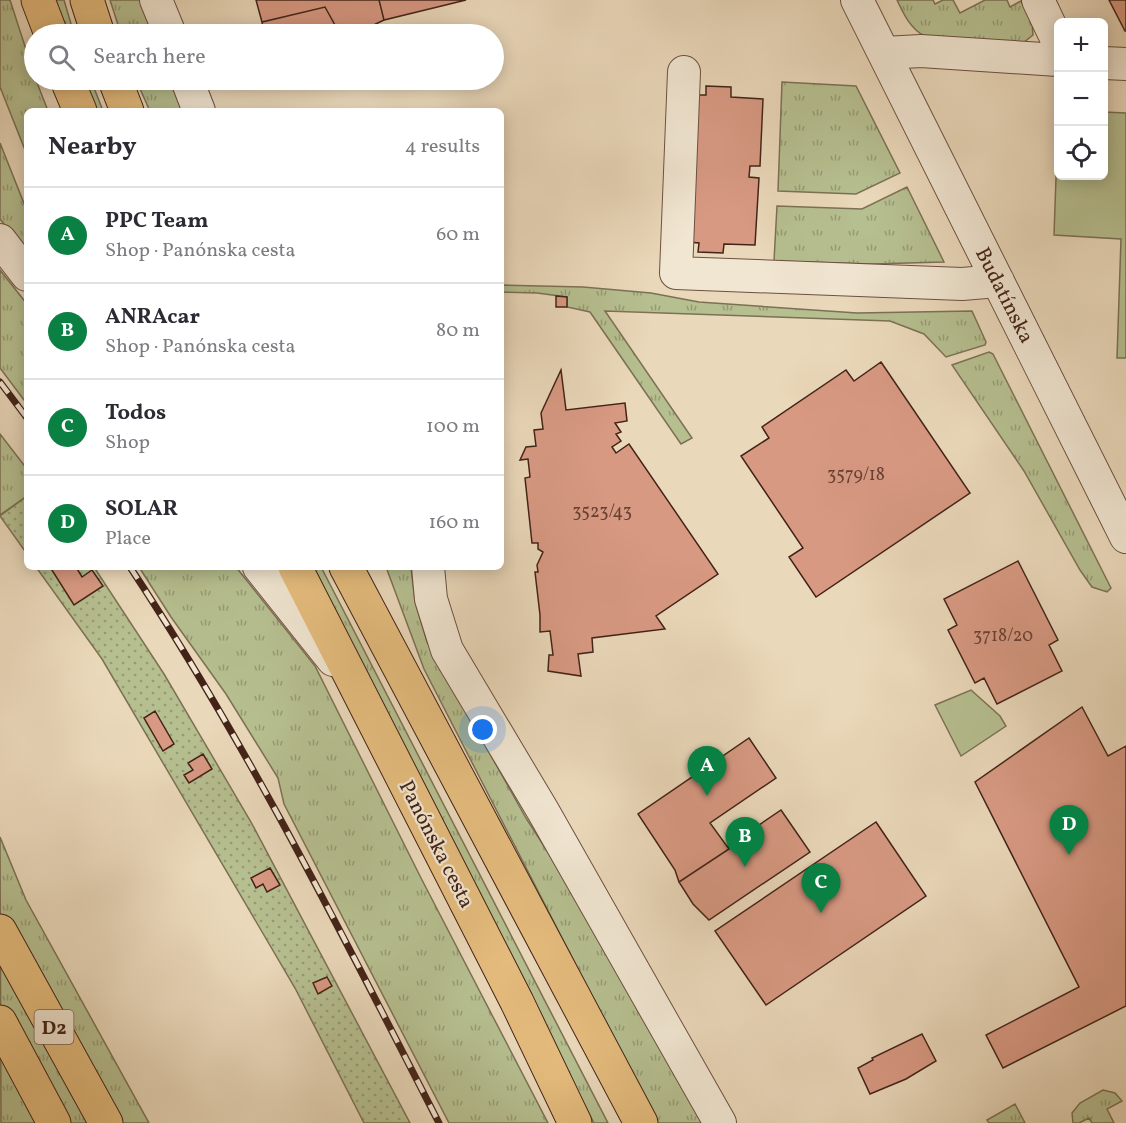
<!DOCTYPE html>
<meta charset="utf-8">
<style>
:root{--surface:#fff;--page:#f2f2f3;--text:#2b2b33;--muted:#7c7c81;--line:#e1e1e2;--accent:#0b8043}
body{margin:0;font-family:Vollkorn,serif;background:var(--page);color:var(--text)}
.controls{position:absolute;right:18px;top:18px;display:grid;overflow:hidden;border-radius:9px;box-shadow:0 3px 15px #0003}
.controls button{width:54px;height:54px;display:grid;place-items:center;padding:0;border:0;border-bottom:2px solid var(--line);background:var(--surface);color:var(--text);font:30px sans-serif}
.you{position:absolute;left:483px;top:730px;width:21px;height:21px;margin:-15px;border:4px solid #fff;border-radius:50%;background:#1a73e8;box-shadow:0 0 0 9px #1a73e833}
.badge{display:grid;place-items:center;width:39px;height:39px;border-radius:50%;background:var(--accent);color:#fff;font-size:20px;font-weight:700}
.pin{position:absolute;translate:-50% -50px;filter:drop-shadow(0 2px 3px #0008)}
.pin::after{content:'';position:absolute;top:32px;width:21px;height:18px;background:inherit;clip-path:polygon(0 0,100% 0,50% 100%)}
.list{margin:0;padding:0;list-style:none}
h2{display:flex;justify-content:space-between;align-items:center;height:78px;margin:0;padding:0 24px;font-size:26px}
h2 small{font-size:20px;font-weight:400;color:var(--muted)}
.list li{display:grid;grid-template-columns:39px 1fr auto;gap:18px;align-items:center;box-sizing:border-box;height:96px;padding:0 24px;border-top:2px solid var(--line)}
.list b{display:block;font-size:22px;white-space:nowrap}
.list p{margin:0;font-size:20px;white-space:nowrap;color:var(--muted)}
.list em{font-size:20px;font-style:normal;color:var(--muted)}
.icon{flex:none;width:33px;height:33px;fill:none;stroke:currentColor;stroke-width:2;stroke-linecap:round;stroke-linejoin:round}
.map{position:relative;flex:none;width:1126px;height:1123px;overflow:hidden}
.search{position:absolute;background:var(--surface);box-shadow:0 3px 15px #0003;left:24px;top:24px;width:480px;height:66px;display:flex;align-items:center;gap:15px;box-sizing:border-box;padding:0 21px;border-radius:33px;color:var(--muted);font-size:22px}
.panel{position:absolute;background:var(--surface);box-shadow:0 3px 15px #0003;left:24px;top:108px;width:480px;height:462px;border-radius:9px}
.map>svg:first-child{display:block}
.grass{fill:url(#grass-tufts);stroke:#7c7154;stroke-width:1.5}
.park{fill:#b6bf90;stroke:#7c7154;stroke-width:1.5}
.garden{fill:url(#garden-dots);stroke:#7c7154;stroke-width:1.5}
.building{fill:#d89983;stroke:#432318;stroke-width:1.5}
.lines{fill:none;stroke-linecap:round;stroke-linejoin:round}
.minor-casing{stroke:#6d5040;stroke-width:34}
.major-casing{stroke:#432318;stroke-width:35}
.highway-casing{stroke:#432318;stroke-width:35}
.minor{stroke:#f1e6d2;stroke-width:32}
.major{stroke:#e5bc7d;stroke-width:33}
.highway{stroke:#e5bc7d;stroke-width:33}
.rail-casing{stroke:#432318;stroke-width:7}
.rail{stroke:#f1e6d2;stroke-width:4.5;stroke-dasharray:14;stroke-linecap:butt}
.labels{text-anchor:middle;stroke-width:4.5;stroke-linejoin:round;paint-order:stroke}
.number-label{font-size:18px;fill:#684033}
.shield{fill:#f1e6d2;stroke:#775e50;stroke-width:1.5}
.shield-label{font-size:20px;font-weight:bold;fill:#432318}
.street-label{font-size:21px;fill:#432318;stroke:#f1e6d2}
</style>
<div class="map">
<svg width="1126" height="1123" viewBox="0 0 1126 1123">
<defs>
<pattern id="grass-tufts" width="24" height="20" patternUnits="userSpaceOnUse" patternTransform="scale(1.5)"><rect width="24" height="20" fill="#b6bf90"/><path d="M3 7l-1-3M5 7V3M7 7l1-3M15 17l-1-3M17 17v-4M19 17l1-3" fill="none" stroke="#969b75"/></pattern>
<pattern id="garden-dots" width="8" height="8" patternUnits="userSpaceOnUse" patternTransform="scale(1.5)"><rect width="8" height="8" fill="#b6bf90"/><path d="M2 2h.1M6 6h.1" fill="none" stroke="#969b75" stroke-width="1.8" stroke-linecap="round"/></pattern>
</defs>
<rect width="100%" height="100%" fill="#ead8ba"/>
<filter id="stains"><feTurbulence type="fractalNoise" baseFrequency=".00333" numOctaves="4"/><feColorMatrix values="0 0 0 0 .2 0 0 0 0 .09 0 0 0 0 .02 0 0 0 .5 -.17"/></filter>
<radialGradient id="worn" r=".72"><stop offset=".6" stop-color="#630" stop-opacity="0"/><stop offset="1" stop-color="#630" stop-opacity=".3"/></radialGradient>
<path class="grass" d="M 0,0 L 10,0 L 34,74 L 34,80 L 36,80 L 48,111 L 27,111 L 27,155 L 0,87 Z
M 50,0 L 64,0 L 74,34 L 61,34 Z
M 110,0 L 142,0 L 155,34 L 121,34 Z
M 897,0 L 933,0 L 935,4 L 943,0 L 953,0 L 960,13 L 985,0 L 1007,0 L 1010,7 L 1021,1 L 1032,23 L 1033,35 L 1023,43 C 999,42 946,44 925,36 C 911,30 903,13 897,0 Z
M 77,80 L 91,80 L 103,111 L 89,111 Z
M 136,80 L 172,80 L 184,111 L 150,111 Z
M 782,82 L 856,86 L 900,173 L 856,194 L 778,191 Z
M 0,143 L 27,211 L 27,253 L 0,219 Z
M 907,187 L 944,262 L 872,264 L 774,261 L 777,206 L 862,209 Z
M 0,270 L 27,304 L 27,404 L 0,368 Z
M 501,285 L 583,287 L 651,293 L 699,302 L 857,313 L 972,311 L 986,342 L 985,345 L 946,357 L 924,334 L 890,321 L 605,311 L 692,438 L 681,444 L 590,312 L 567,307 L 567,297 L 537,293 L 501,292 Z
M 989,352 L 993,354 L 1111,588 L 1107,592 L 1092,587 L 1080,570 L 1024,471 L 952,365 Z
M 0,434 L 27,469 L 27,496 L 0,515 Z
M 139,567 L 236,567 L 315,666 L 421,878 L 548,1123 L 449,1123 L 284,804 L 278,778 L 226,694 L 171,617 Z
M 308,567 L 321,567 L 608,1123 L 594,1123 Z
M 386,567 L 411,567 L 415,602 L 427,642 L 526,818 L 549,854 L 660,1044 L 704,1123 L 657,1123 L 424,669 Z
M 0,837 L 26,900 L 149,1123 L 1,1123 Z
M 1103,1090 L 1115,1093 L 1122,1101 L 1107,1109 L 1114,1123 L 1092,1123 L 1089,1118 L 1079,1123 L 1073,1123 L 1072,1113 L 1080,1103 Z
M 1015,1104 L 1025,1123 L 989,1123 L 987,1120 Z"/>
<path class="park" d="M 1104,112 L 1126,113 L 1126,358 L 1117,358 L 1121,239 L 1054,235 L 1058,120 L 1058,176 L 1104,176 Z
M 971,690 L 1000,716 L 1006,726 L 961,756 L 935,705 Z"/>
<path class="garden" d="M 27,496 L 27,554 L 0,516 Z
M 36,567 L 94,567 L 164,674 L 251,822 L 410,1123 L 364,1123 L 295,988 L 102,659 Z"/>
<path class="building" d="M 256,0 L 379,0 L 384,20 L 355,34 L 340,34 L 325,7 L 262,22 Z
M 379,0 L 466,0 L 384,20 Z
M 1109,0 L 1126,0 L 1126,31 L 1125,31 Z
M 325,7 L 340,34 L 260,34 L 264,32 L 262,22 Z
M 706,86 L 731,87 L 731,97 L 763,99 L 760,166 L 750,166 L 749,177 L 759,178 L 755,245 L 724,244 L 723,253 L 698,252 L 699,243 L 688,242 L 695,95 L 706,95 Z
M 556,296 L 567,297 L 567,307 L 556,307 Z
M 881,362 L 970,493 L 816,597 L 789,557 L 803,548 L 741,456 L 769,438 L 762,427 L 846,370 L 854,381 Z
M 561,370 L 566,410 L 625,403 L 627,421 L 615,423 L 621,432 L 616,434 L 621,441 L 612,447 L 616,453 L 629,444 L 718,574 L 656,616 L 665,629 L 592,638 L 593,652 L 578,654 L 581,676 L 548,671 L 549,655 L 553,655 L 550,631 L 540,632 L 540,615 L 535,572 L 538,572 L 537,565 L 543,552 L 538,549 L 538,543 L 532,543 L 525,478 L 530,477 L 528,459 L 520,460 L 526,447 L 536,446 L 534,430 L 543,429 L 541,413 Z
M 1018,561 L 1058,640 L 1049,645 L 1062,671 L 997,704 L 984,678 L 975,683 L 948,630 L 957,625 L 944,599 Z
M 50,567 L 76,567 L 82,577 L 92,570 L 103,586 L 74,605 Z
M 1082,707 L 1108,756 L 1126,746 L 1126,1006 L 1003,1068 L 986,1035 L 1079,987 L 975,782 Z
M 155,711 L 174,744 L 163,751 L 144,718 Z
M 749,738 L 776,778 L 710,823 L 729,849 L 679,882 L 675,870 L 638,814 Z
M 203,754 L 212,769 L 189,783 L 184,775 L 193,770 L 188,763 Z
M 781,810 L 810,852 L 709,920 L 693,904 L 679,882 L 729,849 L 728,846 Z
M 876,822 L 926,896 L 766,1005 L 715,931 Z
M 270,868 L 280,885 L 267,892 L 263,884 L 256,888 L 251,878 Z
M 327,977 L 332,986 L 318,994 L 313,983 Z
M 922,1034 L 936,1061 L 906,1079 L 870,1094 L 858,1068 L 873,1060 L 872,1058 Z"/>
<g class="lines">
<defs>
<path id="minor" d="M 156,0 L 170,34
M 857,0 L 1126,537
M 1038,0 L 1058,42
M 884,53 L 921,51 L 1058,60
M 1104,63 L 1126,64
M 684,72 L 676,273 L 962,284 L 998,281
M 187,80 L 199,111
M 0,240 L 27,275
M 259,567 L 333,660
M 428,567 L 431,599 L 447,650 L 543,811 L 720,1123"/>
<path id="major" d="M 38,0 L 51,34
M 87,0 L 98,34
M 67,80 L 80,111
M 115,80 L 127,111
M 295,567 L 517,1002 L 575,1123
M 346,567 L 641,1123"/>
<path id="highway" d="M 0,931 L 106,1123
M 0,1022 L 54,1123"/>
</defs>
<use href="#minor" class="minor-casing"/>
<use href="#major" class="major-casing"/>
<use href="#highway" class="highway-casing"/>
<use href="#minor" class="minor"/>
<use href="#major" class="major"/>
<use href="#highway" class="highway"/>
<defs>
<path id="rail" d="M 0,382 L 27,418
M 130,567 C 247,744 342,934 439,1123"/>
</defs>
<use href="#rail" class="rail-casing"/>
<use href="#rail" class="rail"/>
</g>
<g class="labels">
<g class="number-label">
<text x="856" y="480">3579/18</text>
<text x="602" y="517">3523/43</text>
<text x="1003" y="641">3718/20</text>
</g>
<rect class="shield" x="34.5" y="1010" width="39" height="34" rx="4.5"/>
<g class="shield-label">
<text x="54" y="1034">D2</text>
</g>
<g class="street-label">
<text transform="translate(1005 295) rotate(63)" y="7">Budatínska</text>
<text transform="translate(437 844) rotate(63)" y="7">Panónska cesta</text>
</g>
</g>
<rect width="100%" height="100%" filter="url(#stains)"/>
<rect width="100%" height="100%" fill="url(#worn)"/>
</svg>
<div class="controls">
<button>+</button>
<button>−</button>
<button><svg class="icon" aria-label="locate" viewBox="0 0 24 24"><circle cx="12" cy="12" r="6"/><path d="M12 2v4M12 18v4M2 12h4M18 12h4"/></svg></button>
</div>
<div class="you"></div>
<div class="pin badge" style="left:707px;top:796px">A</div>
<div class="pin badge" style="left:745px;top:867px">B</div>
<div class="pin badge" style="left:821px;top:913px">C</div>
<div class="pin badge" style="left:1069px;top:855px">D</div>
<div class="search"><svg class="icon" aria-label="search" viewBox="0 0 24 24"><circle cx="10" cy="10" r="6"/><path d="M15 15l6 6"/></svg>Search here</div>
<section class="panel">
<h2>Nearby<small>4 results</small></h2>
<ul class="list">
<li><span class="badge">A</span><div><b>PPC Team</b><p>Shop · Panónska cesta</p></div><em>60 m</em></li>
<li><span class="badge">B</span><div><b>ANRAcar</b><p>Shop · Panónska cesta</p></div><em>80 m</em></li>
<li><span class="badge">C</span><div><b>Todos</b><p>Shop</p></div><em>100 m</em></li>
<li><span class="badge">D</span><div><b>SOLAR</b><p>Place</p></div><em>160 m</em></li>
</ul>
</section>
</div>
